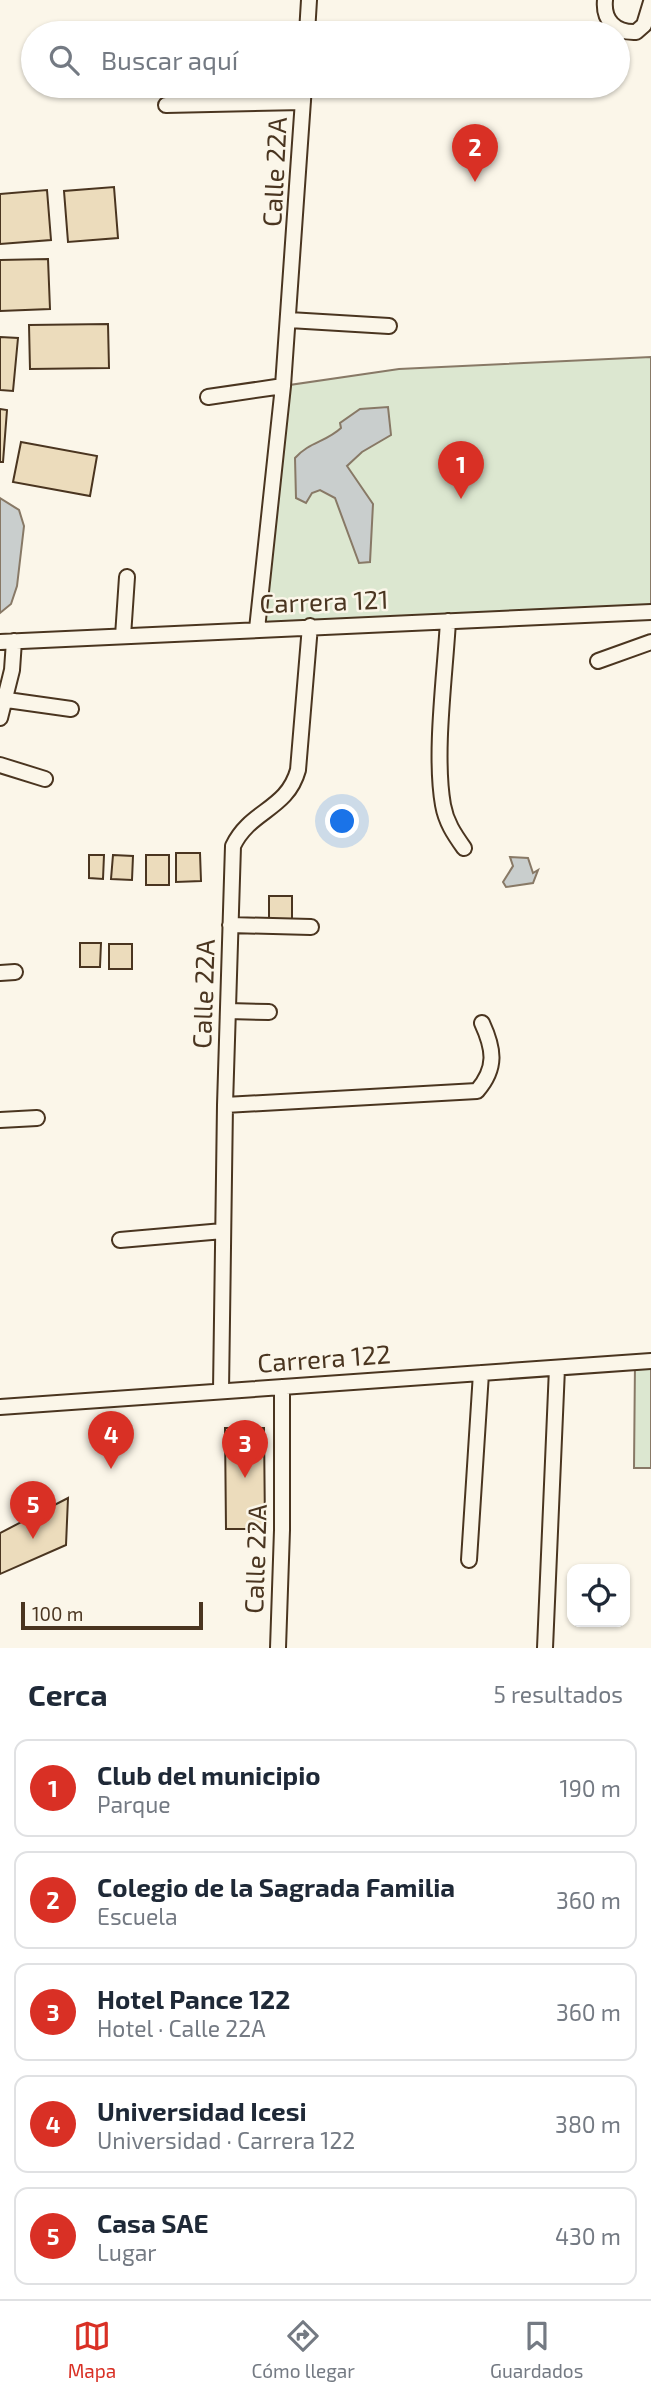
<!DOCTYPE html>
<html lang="es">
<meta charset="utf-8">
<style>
:root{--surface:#fff;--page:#f2f2f3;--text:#1f2937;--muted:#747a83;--line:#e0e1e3;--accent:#d93025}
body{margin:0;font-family:"Exo 2",sans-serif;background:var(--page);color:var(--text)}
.controls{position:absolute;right:21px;bottom:21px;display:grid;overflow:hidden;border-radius:14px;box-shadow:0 2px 5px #0004}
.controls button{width:63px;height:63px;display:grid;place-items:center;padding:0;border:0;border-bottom:2px solid var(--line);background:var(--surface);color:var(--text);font:35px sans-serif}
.scale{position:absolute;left:21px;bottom:18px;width:182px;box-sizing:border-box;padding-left:7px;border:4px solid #4a3520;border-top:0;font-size:19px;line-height:24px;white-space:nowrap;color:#4a3520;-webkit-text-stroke:5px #fbf6e9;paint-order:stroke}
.you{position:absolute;left:343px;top:822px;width:24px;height:24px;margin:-18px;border:5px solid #fff;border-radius:50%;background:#1a73e8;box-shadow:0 0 0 10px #1a73e833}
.badge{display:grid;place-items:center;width:46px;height:46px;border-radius:50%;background:var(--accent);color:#fff;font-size:23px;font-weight:700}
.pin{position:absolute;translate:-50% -58px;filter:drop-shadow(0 2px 4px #0008)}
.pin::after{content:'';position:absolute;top:37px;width:24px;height:21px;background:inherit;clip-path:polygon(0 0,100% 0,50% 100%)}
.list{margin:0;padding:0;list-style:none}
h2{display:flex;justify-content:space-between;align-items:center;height:91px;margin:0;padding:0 28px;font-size:30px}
h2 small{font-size:23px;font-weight:400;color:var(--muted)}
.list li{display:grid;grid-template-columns:46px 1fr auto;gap:21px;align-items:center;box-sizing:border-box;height:98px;margin:0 14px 14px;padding:0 14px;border:2px solid var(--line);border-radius:14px}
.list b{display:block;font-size:26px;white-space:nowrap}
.list p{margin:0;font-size:23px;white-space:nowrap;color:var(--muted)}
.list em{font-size:23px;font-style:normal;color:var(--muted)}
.icon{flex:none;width:38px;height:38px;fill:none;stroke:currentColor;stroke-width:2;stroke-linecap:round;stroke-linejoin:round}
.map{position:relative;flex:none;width:651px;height:1648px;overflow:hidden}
.search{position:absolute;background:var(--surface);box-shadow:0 2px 5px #0004;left:21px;right:21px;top:21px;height:77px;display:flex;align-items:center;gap:18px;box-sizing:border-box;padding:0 24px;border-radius:38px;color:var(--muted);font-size:26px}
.sheet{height:651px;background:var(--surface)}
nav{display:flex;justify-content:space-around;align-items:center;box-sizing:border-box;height:98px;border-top:2px solid var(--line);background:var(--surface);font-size:19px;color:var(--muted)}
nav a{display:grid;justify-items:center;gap:4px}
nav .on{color:var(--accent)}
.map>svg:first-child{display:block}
.green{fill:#dce7d0;stroke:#887966;stroke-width:2}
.water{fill:#c9cecd;stroke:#887966;stroke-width:2}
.building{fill:#ecdcbc;stroke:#4a3520;stroke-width:2}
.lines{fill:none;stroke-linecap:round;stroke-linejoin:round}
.minor-casing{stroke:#4a3520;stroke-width:18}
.minor{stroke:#fbf6e9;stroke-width:14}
.labels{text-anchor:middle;stroke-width:5;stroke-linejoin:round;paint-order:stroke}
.street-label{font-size:26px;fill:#4a3520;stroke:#fbf6e9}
</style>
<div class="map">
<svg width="651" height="1648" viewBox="0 0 651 1648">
<rect width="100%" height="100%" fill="#fbf6e9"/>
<path class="green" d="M 651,357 L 651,612 L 257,629 L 283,386 L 399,369 Z
M 651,1361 L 651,1468 L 634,1468 L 635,1362 Z"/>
<path class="water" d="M 388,407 L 391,435 L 362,452 L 347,466 L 373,504 L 370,562 L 359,563 L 335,498 L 320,490 L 312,493 L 306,503 L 296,498 L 295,458 C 309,442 326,442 341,428 L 340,423 L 360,409 Z
M 0,498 L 19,510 L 24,526 L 17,586 L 11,604 L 0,613 Z
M 510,857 L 528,858 L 533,873 L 538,870 L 533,883 L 506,887 L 503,882 L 513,866 Z"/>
<path class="building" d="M 114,187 L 118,238 L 68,242 L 64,191 Z
M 47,190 L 51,240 L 0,244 L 0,194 Z
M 48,259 L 50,309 L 0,311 L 0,260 Z
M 108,324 L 109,368 L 30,369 L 29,325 Z
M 0,337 L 18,338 L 13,391 L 0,390 Z
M 0,409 L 7,410 L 3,462 L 0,462 Z
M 21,442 L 97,456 L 90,496 L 13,482 Z
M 176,853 L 200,853 L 201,881 L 176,882 Z
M 89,855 L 104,855 L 103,879 L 89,878 Z
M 113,855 L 133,856 L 132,880 L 111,879 Z
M 146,855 L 169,855 L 169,885 L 146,885 Z
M 269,896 L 292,896 L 292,922 L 269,922 Z
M 80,943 L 101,943 L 100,967 L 80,967 Z
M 109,944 L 132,944 L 132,969 L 109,969 Z
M 225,1428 L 264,1428 L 265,1529 L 226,1529 Z
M 68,1498 L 66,1545 L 0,1574 L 0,1533 Z"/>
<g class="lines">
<defs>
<path id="minor" d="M 605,0 C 603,20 615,33 636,32 L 644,25 L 651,2
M 307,33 L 309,0
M 166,105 L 303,102
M 289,320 L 389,326
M 208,397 L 283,386
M 448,621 C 445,675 434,754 443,805 C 446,822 454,834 464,848
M 257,629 L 283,386 L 304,86
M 123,636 L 127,577
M 0,642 L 651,612
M 598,661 L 651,642
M 7,700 L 71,709
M 0,718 L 12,670 L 14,641
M 0,765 L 45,779
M 230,925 L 311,927
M 0,973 L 15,972
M 228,1011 L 269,1012
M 225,1105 L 477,1091 C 497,1068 494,1049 482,1023
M 0,1120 L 37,1118
M 120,1240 L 223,1231
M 221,1391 L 225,1105 L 233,846 C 250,810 287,810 298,770 L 310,626
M 0,1407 L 651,1361
M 469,1560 L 481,1373
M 278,1648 L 282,1530 L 282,1387
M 545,1648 L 557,1368"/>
</defs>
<use href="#minor" class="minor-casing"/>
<use href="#minor" class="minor"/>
</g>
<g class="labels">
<g class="street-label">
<text transform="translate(275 172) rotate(-87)" y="9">Calle 22A</text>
<text transform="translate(324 602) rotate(-2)" y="9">Carrera 121</text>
<text transform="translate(204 994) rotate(-88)" y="9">Calle 22A</text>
<text transform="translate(324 1359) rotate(-4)" y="9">Carrera 122</text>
<text transform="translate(256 1559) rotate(-88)" y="9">Calle 22A</text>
</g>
</g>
</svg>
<div class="controls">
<button><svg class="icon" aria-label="locate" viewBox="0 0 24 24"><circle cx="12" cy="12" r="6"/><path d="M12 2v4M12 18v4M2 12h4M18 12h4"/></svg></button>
</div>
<div class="scale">100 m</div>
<div class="you"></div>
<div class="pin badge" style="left:461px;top:499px">1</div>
<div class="pin badge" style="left:475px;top:182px">2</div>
<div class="pin badge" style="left:245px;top:1478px">3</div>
<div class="pin badge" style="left:111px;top:1469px">4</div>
<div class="pin badge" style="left:33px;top:1539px">5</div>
<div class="search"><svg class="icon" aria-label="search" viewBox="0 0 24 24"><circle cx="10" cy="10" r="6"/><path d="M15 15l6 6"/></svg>Buscar aquí</div>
</div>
<section class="sheet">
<h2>Cerca<small>5 resultados</small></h2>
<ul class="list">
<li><span class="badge">1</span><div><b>Club del municipio</b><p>Parque</p></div><em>190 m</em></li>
<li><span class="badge">2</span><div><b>Colegio de la Sagrada Familia</b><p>Escuela</p></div><em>360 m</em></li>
<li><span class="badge">3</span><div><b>Hotel Pance 122</b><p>Hotel · Calle 22A</p></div><em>360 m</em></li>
<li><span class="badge">4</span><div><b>Universidad Icesi</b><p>Universidad · Carrera 122</p></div><em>380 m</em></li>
<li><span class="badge">5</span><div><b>Casa SAE</b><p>Lugar</p></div><em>430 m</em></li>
</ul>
</section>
<nav>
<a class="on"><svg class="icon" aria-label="map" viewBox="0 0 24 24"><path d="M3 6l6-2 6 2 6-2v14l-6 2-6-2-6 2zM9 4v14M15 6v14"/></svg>Mapa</a>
<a><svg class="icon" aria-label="directions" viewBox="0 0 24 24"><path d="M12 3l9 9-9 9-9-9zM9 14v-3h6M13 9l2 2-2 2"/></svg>Cómo llegar</a>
<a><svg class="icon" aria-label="saved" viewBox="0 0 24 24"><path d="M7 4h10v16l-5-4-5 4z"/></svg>Guardados</a>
</nav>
